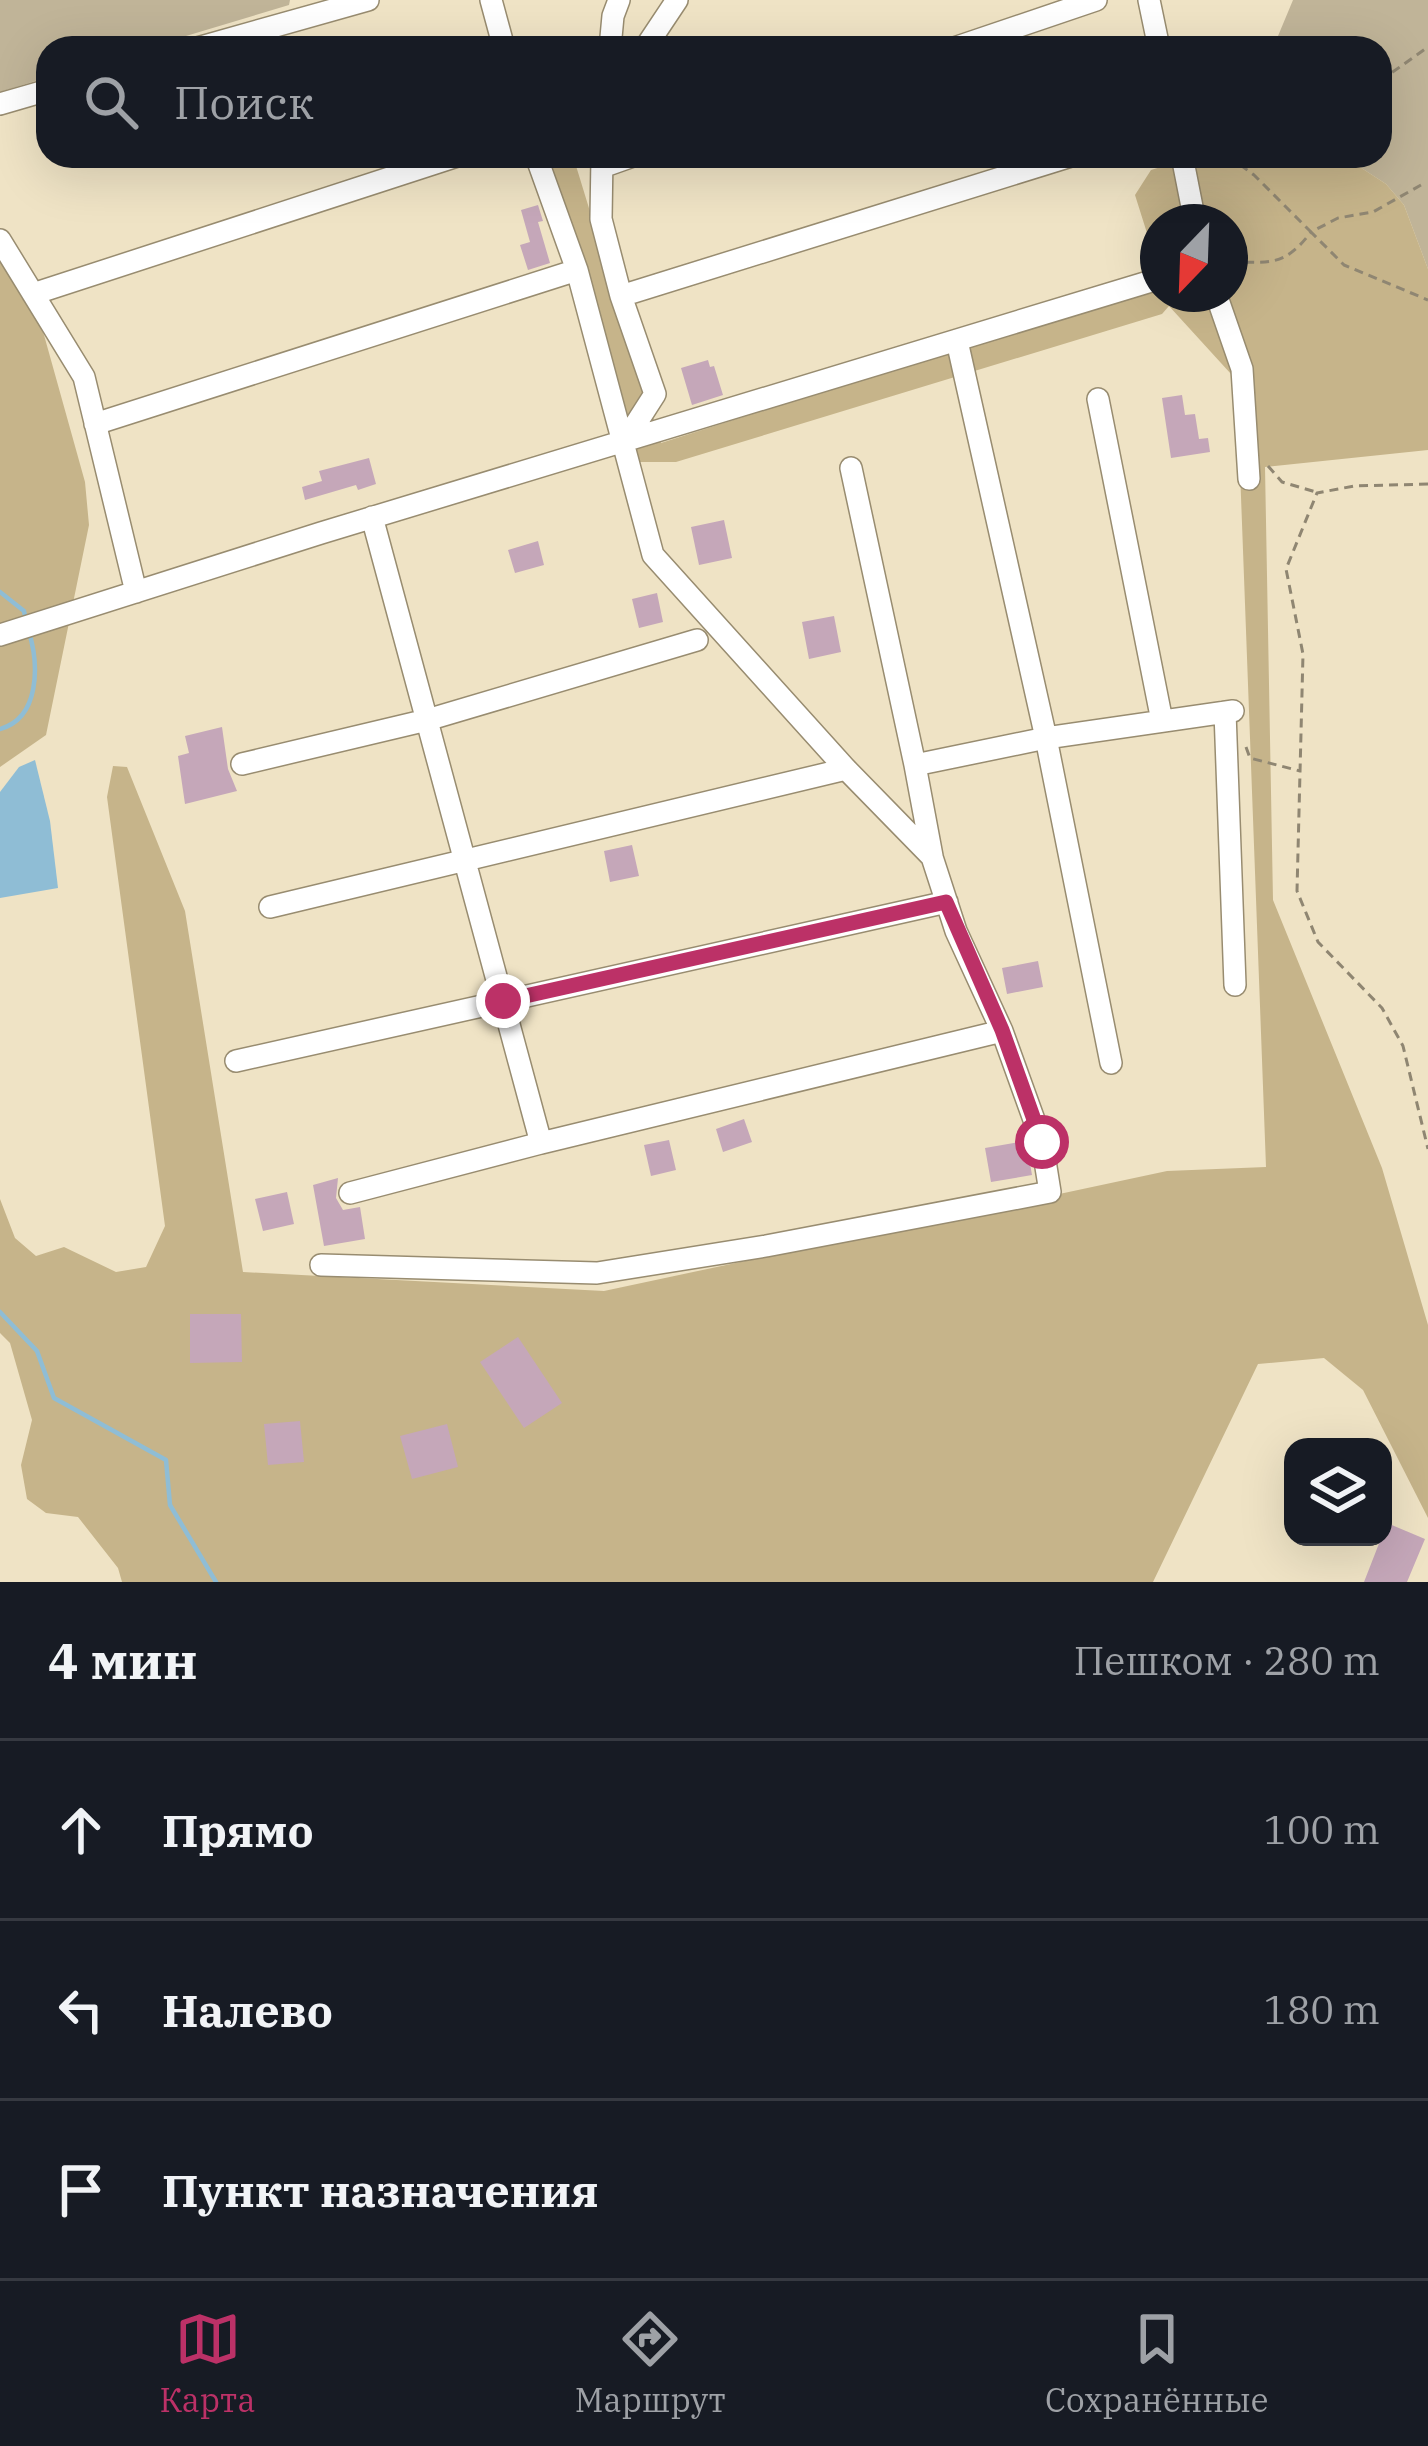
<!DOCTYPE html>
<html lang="ru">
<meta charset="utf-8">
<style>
:root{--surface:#171b24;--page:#242831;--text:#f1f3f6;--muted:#9ea1a6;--line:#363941;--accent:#bc3167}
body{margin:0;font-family:"IBM Plex Serif",serif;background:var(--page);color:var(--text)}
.controls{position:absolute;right:36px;bottom:36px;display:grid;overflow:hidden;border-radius:24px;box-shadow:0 12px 48px #0002}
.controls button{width:108px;height:108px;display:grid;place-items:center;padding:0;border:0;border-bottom:3px solid var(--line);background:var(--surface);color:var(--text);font:60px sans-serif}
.compass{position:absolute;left:1140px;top:204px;width:108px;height:108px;border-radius:50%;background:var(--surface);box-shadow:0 12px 48px #0002;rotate:203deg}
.stop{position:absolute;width:36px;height:36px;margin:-27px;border:9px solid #bc3167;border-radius:50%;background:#fff}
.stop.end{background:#bc3167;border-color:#fff;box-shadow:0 3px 12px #0008}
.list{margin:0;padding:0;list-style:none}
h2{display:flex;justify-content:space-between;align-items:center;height:156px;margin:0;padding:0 48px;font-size:51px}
h2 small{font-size:39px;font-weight:400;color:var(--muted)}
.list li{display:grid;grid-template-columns:78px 1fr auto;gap:36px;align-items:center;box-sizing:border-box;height:180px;padding:0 48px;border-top:3px solid var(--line)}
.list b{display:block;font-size:45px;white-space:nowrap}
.list em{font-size:39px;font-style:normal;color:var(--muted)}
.icon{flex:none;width:66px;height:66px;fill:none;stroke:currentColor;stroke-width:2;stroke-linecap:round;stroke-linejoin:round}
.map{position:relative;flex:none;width:1428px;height:1582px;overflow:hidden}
.search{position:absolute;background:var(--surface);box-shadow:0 12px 48px #0002;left:36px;right:36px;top:36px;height:132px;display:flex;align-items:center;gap:30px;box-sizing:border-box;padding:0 42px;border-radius:36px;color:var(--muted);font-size:45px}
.sheet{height:696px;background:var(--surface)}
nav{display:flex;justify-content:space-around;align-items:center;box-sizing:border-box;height:168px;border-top:3px solid var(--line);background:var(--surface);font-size:33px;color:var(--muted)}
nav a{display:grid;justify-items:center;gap:6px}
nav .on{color:var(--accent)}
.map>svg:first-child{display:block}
.green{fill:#c0b498}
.forest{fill:#c6b48a}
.water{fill:#8fbdd5}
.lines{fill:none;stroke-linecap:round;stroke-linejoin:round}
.stream{stroke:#8fbdd5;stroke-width:4.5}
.building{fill:#c5a7b9}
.minor-casing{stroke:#988c70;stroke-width:24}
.path{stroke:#8f8672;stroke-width:3;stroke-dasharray:9 6;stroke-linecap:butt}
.minor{stroke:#fff;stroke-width:21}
.route{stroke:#bc3167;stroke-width:15}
</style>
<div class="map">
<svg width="1428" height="1582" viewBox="0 0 1428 1582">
<rect width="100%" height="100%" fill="#efe3c5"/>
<path class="green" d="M 0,0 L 290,0 L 289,5 L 146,48 L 48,48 L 48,77 L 0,92 Z
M 1293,0 L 1428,0 L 1428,269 L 1404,205 L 1386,184 L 1343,156 L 1380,156 L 1380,48 L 1273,48 Z"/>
<path class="forest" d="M 537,156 L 573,156 L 661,443 L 1158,285 L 1158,294 L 1230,294 L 1230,222 L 1158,222 L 1158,268 L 1135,195 L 1151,170 L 1196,156 L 1343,156 L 1386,184 L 1404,205 L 1428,269 L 1428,450 L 1265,467 L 1273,900 L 1382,1168 L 1428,1325 L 1428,1518 L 1363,1390 L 1324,1358 L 1258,1364 L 1153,1582 L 122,1582 L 118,1568 L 78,1517 L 46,1513 L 27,1499 L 21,1465 L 32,1420 L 10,1343 L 0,1333 L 0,1199 L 15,1238 L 36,1256 L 64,1247 L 116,1272 L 146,1267 L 165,1226 L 107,797 L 113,766 L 127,767 L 185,911 L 243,1272 L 604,1291 L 1167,1171 L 1266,1167 L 1239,443 L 1231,374 L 1169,306 L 1162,314 L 676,462 L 639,462 Z
M 0,247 L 22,280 L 44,335 L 85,482 L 89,525 L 46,735 L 0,767 Z"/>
<path class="water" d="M 35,760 L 50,821 L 58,888 L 0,898 L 0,792 L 19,767 Z"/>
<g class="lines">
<path class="stream" d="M 0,592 L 24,611 L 26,621
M 0,729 C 40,718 39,665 29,632
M 0,1312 L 37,1351 L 54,1398 L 166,1460 L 170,1505 L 216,1582"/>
</g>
<path class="building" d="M 538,205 L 543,221 L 538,222 L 550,263 L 528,270 L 520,245 L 530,242 L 521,210 Z
M 708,360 L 710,367 L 714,366 L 723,395 L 692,405 L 681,368 Z
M 1182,395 L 1185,415 L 1195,414 L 1199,439 L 1208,438 L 1210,452 L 1171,458 L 1162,398 Z
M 369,458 L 376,484 L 358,490 L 356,485 L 305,500 L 302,487 L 322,481 L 319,471 Z
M 724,520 L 732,558 L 699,565 L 691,527 Z
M 538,541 L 544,565 L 515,573 L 508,550 Z
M 657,593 L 663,622 L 639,628 L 632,599 Z
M 834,616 L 841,652 L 809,659 L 802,622 Z
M 222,727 L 228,769 L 237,791 L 185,804 L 178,756 L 189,753 L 185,736 Z
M 632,845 L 639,876 L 610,882 L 604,851 Z
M 1038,961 L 1043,987 L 1007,994 L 1002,968 Z
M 744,1119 L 752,1142 L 723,1152 L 716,1129 Z
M 669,1140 L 676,1170 L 651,1176 L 644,1145 Z
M 1026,1141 L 1032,1175 L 991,1182 L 985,1148 Z
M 338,1178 L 336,1198 L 343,1210 L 360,1207 L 365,1239 L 324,1246 L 313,1185 Z
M 287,1192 L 294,1224 L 263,1231 L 255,1199 Z
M 190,1314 L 241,1314 L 242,1362 L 190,1363 Z
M 518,1337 L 562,1403 L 524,1428 L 480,1362 Z
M 300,1421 L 304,1462 L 268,1465 L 264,1424 Z
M 447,1424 L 458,1467 L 412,1479 L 400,1436 Z
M 1387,1523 L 1425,1539 L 1407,1582 L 1364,1582 Z"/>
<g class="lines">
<defs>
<path id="minor" d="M 491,0 L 504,48
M 1149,0 L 1159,48
M 197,48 L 368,0
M 610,48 L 613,16 L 619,0
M 645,48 L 677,0
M 954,48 L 1096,0
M 0,104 L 48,90
M 602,156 L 601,219 L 621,296 L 655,394 L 623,444
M 1182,156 L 1195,222
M 602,167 L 633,156
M 0,240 L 84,377 L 136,592
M 33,294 L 457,156
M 1216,294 L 1242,369 L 1249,479
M 621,296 L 1071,156
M 957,341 L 1046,738 L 1111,1063
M 1098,399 L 1162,721
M 95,424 L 577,270
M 851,468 L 915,765
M 0,635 L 321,533 L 1158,279
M 1225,712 L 1235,985
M 242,764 L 427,720 L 697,640
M 932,856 L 915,765 L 1046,738 L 1233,711
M 270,907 L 846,769
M 236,1061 L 947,902
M 541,1143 L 1002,1031
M 350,1193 L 541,1143 L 372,517
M 321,1265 L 597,1273 L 766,1246 L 1050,1192 L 1042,1142 L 1002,1031 L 956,931 L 932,857 L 846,769 L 653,555 L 577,270 L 536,156"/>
</defs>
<use href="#minor" class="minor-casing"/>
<path class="path" d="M 1380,81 L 1428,47
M 1228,156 L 1254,175 L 1311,232 L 1338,218 L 1373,212 L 1421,185
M 1230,262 C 1271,262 1284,267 1311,232 L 1344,265 L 1428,300
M 1268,466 L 1282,482 L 1316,492
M 1428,484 L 1354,486 L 1317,493 L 1286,569 L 1303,654 L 1297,891 L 1318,942 L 1382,1008 L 1403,1046 L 1428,1149
M 1246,747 L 1250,758 L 1300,771"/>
<use href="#minor" class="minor"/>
</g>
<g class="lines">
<path class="route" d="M 503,1001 L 946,902 L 1002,1030 L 1042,1142"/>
</g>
</svg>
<div class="controls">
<button><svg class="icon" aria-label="layers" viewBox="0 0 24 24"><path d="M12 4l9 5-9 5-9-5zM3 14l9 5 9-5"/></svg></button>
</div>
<svg class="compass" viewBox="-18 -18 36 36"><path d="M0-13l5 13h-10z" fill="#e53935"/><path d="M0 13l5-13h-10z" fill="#9ea1a6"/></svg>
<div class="stop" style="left:1042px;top:1142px"></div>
<div class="stop end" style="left:503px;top:1001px"></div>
<div class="search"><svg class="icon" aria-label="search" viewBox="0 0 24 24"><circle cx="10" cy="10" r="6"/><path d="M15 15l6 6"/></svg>Поиск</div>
</div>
<section class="sheet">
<h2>4 мин<small>Пешком · 280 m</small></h2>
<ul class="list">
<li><svg class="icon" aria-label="ahead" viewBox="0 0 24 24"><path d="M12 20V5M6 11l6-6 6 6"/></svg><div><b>Прямо</b></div><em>100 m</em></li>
<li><svg class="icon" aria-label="left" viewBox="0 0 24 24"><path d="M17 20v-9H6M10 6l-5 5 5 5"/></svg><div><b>Налево</b></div><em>180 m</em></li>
<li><svg class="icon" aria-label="arrive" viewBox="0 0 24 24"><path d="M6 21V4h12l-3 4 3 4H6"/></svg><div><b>Пункт назначения</b></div></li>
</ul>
</section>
<nav>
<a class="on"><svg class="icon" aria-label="map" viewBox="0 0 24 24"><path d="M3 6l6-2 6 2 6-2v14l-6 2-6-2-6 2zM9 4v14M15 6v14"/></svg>Карта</a>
<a><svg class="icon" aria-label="directions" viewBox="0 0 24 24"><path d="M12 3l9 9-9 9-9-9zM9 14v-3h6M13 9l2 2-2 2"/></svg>Маршрут</a>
<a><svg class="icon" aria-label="saved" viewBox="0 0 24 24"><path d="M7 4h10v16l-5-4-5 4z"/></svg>Сохранённые</a>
</nav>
